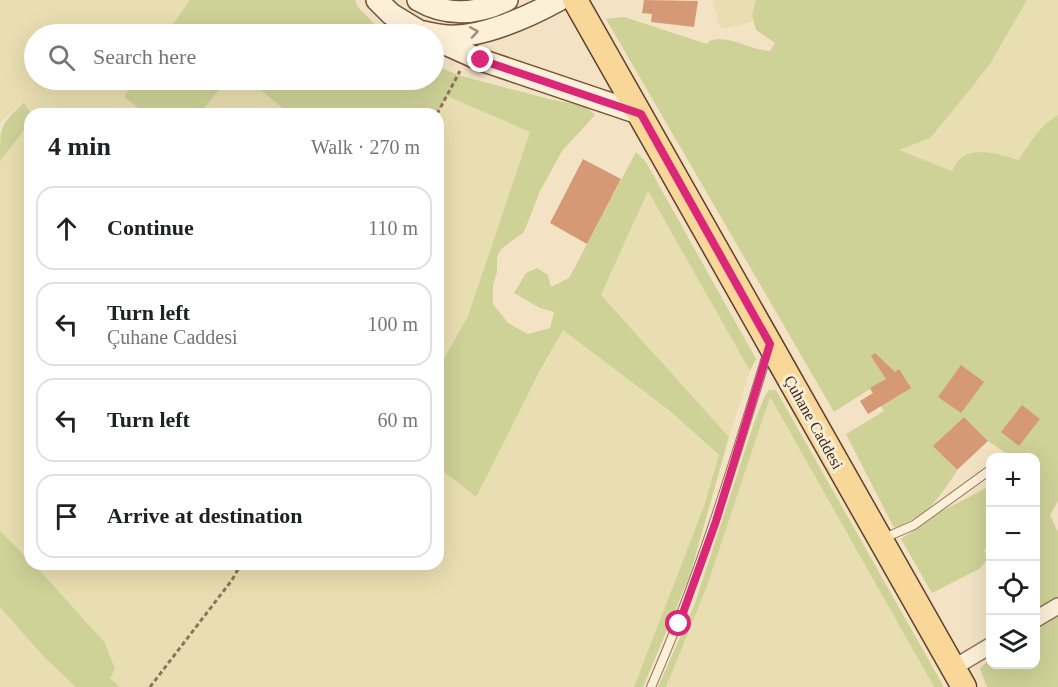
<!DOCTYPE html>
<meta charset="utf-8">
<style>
:root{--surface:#fff;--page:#f6f6f6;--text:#202124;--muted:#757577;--line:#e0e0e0}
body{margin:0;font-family:"Times New Roman",serif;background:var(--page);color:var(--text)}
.controls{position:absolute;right:18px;bottom:18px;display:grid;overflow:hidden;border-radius:12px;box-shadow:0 6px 24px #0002}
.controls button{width:54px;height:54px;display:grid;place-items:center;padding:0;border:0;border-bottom:2px solid var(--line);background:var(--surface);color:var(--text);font:30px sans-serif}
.stop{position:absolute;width:18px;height:18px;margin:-14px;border:4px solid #db2777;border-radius:50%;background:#fff}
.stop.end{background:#db2777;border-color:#fff;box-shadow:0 2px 6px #0008}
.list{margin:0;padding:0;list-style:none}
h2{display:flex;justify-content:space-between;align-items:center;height:78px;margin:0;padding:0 24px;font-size:26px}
h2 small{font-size:20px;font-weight:400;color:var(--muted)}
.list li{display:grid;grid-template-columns:39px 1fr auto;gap:18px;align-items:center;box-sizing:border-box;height:84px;margin:0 12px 12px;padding:0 12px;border:2px solid var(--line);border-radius:18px}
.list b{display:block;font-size:22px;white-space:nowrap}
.list p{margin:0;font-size:20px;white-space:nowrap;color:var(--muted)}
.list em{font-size:20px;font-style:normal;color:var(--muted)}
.icon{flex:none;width:33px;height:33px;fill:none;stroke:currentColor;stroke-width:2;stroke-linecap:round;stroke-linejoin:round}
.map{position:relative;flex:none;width:1058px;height:687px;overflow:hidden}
.search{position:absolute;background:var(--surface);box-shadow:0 6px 24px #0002;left:24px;top:24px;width:420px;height:66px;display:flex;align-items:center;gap:15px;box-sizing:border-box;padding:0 21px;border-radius:33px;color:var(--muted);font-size:22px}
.panel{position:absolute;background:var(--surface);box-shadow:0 6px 24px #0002;left:24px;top:108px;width:420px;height:462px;border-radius:18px}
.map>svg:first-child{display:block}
.farmland{fill:#e9deb1}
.green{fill:#ced297}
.building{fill:#d59976}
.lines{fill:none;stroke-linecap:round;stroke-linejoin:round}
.service-casing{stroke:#907358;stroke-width:10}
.minor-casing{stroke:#907358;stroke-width:18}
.secondary-casing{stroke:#72543b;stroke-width:24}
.primary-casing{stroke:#5d412d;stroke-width:27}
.path{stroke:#907358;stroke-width:3;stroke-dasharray:4.5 3;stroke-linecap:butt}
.service{stroke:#fcf0d9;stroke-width:8}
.minor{stroke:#fcf0d9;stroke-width:15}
.secondary{stroke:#fcf0d9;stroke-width:21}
.primary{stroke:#f9d799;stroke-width:24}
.oneway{stroke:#9d8e7c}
.route{stroke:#db2777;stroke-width:8}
.labels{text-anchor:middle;stroke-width:6;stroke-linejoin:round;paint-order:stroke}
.street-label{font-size:16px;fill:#3e2c1e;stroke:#f9edd5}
</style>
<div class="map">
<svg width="1058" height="687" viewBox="0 0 1058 687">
<rect width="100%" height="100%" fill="#f3e3c4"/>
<path class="farmland" d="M 0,0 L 190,0 L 166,34 L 34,34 L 34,80 L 136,80 L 124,97 L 146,114 L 31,114 L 24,102 L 6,116 L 0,124 Z
M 713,0 L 756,0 L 752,15 L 754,21 L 729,28 L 720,27 Z
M 1027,0 L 1058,0 L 1058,115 L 1051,119 L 1027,144 L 1020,160 L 998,154 L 952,171 L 898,150 L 930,138 L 952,112 L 990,64 Z
M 227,80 L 248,80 L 290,114 L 199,114 Z
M 447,96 L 530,132 L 468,316 L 438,369 L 437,114 Z
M 30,116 L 30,561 L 0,531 L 0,161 L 23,132 Z
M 648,191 L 750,371 L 729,437 L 601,295 Z
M 563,330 L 670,411 L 719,456 L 704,506 L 634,687 L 120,687 L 110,678 L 33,564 L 438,564 L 438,467 L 475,496 Z
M 769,396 L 934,687 L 666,687 L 707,586 Z
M 0,607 L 44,657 L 76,687 L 0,687 Z"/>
<path class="green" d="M 190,0 L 355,0 L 358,7 L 384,34 L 166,34 Z
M 756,0 L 1027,0 L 990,64 L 952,112 L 930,138 L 899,150 L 952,171 C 964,142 995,153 1019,160 C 1028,143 1041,125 1058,115 L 1058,501 L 1050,515 L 1058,532 L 1058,598 L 1036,611 L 1036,458 L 1012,457 L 988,441 L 964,417 L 934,446 L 957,471 C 937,501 929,514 894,528 L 846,434 L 884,411 L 870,389 L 834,412 L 606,19 L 624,17 L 707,44 L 709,41 C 728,34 750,50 770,51 L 775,43 L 756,30 L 752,15 Z
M 434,65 L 458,75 L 549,99 L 585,106 L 595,115 L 562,151 L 540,191 L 524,232 L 501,249 L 497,257 L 497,272 L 493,285 L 493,304 L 508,323 L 528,334 L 550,328 L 554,312 L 540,308 L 514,293 L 526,273 L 537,268 L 548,275 L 551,287 L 569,278 L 636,152 L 646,162 L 756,359 L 750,371 L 648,191 L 601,295 L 729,437 L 690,575 L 643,687 L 634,687 L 704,506 L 719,455 L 670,411 L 563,330 L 540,371 L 476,497 L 438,467 L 438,369 L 468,316 L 530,132 L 447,96 L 437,114 L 290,114 L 248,80 L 434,80 Z
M 136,80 L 227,80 L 199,114 L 146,114 L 124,97 Z
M 24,102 L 31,114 L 23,132 L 0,161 C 0,125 0,126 24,102 Z
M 769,390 L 776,390 L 944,687 L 934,687 L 770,397 L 707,586 L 666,687 L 658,687 L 694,606 L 754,423 L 764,398 Z
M 990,486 L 990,546 L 984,550 L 988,558 L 981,568 L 932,593 L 901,539 L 942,511 Z
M 0,531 L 30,561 L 30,564 L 34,564 L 105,643 L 115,669 L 110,678 L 120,687 L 76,687 L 44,657 L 0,607 Z
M 1058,615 L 1058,687 L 987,687 L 980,669 L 990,658 L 990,664 L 1036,664 L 1036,629 Z"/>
<path class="building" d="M 644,0 L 698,1 L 694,27 L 651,22 L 652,14 L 642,13 Z
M 583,159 L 621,179 L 587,244 L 550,223 Z
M 875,353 L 895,372 L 899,369 L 911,388 L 868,414 L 860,401 L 873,393 L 870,388 L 886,379 L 871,356 Z
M 961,365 L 984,382 L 961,413 L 938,397 Z
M 1022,405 L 1040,419 L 1019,446 L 1001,432 Z
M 964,417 L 988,441 L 957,470 L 933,446 Z"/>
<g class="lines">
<defs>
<path id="service" d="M 882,539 L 914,525 L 990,470
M 651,687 C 699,578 733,465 768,351"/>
<path id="minor" d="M 1036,619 L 1058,606
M 953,668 L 990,646"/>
<path id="secondary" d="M 377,0 L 391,14 L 424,34
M 418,0 C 447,17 478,14 507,0
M 416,31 C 426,32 438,36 448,36 C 482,38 530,16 559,0
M 434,39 L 481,60 L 641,114"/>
<path id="primary" d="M 575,0 L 964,687"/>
</defs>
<use href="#service" class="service-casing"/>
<use href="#minor" class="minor-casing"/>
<use href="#secondary" class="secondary-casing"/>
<use href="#primary" class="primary-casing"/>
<path class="path" d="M 437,114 L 460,71
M 150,687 L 232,580 L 241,564"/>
<use href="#service" class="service"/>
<use href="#minor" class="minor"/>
<use href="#secondary" class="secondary"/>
<use href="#primary" class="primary"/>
</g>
<defs><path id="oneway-chevron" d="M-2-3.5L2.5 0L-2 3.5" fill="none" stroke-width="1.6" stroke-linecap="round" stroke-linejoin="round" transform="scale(1.5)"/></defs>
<use class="oneway" href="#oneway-chevron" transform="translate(474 32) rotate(-9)"/>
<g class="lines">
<path class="route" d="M 481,60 L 641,114 L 770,344 L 716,521 L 679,624"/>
</g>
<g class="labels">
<g class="street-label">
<text transform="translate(814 422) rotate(61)" y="6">Çuhane Caddesi</text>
</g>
</g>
</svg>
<div class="controls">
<button>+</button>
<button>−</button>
<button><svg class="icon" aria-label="locate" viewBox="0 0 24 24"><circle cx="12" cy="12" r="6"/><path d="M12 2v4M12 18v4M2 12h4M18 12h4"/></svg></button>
<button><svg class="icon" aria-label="layers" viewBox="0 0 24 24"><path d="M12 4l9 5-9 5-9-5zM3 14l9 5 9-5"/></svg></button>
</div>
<div class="stop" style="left:679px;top:624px"></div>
<div class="stop end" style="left:481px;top:60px"></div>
<div class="search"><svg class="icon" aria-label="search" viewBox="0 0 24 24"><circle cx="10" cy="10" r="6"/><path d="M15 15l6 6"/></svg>Search here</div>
<section class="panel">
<h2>4 min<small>Walk · 270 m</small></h2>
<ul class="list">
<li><svg class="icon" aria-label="ahead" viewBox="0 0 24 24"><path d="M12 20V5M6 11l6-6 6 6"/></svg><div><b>Continue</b></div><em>110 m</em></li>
<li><svg class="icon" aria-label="left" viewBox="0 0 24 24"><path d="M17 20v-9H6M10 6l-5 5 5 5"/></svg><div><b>Turn left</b><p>Çuhane Caddesi</p></div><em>100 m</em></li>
<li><svg class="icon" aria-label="left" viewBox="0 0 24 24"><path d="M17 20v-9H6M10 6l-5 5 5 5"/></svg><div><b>Turn left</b></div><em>60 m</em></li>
<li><svg class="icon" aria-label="arrive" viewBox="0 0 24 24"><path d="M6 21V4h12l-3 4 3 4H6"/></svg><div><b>Arrive at destination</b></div></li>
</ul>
</section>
</div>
